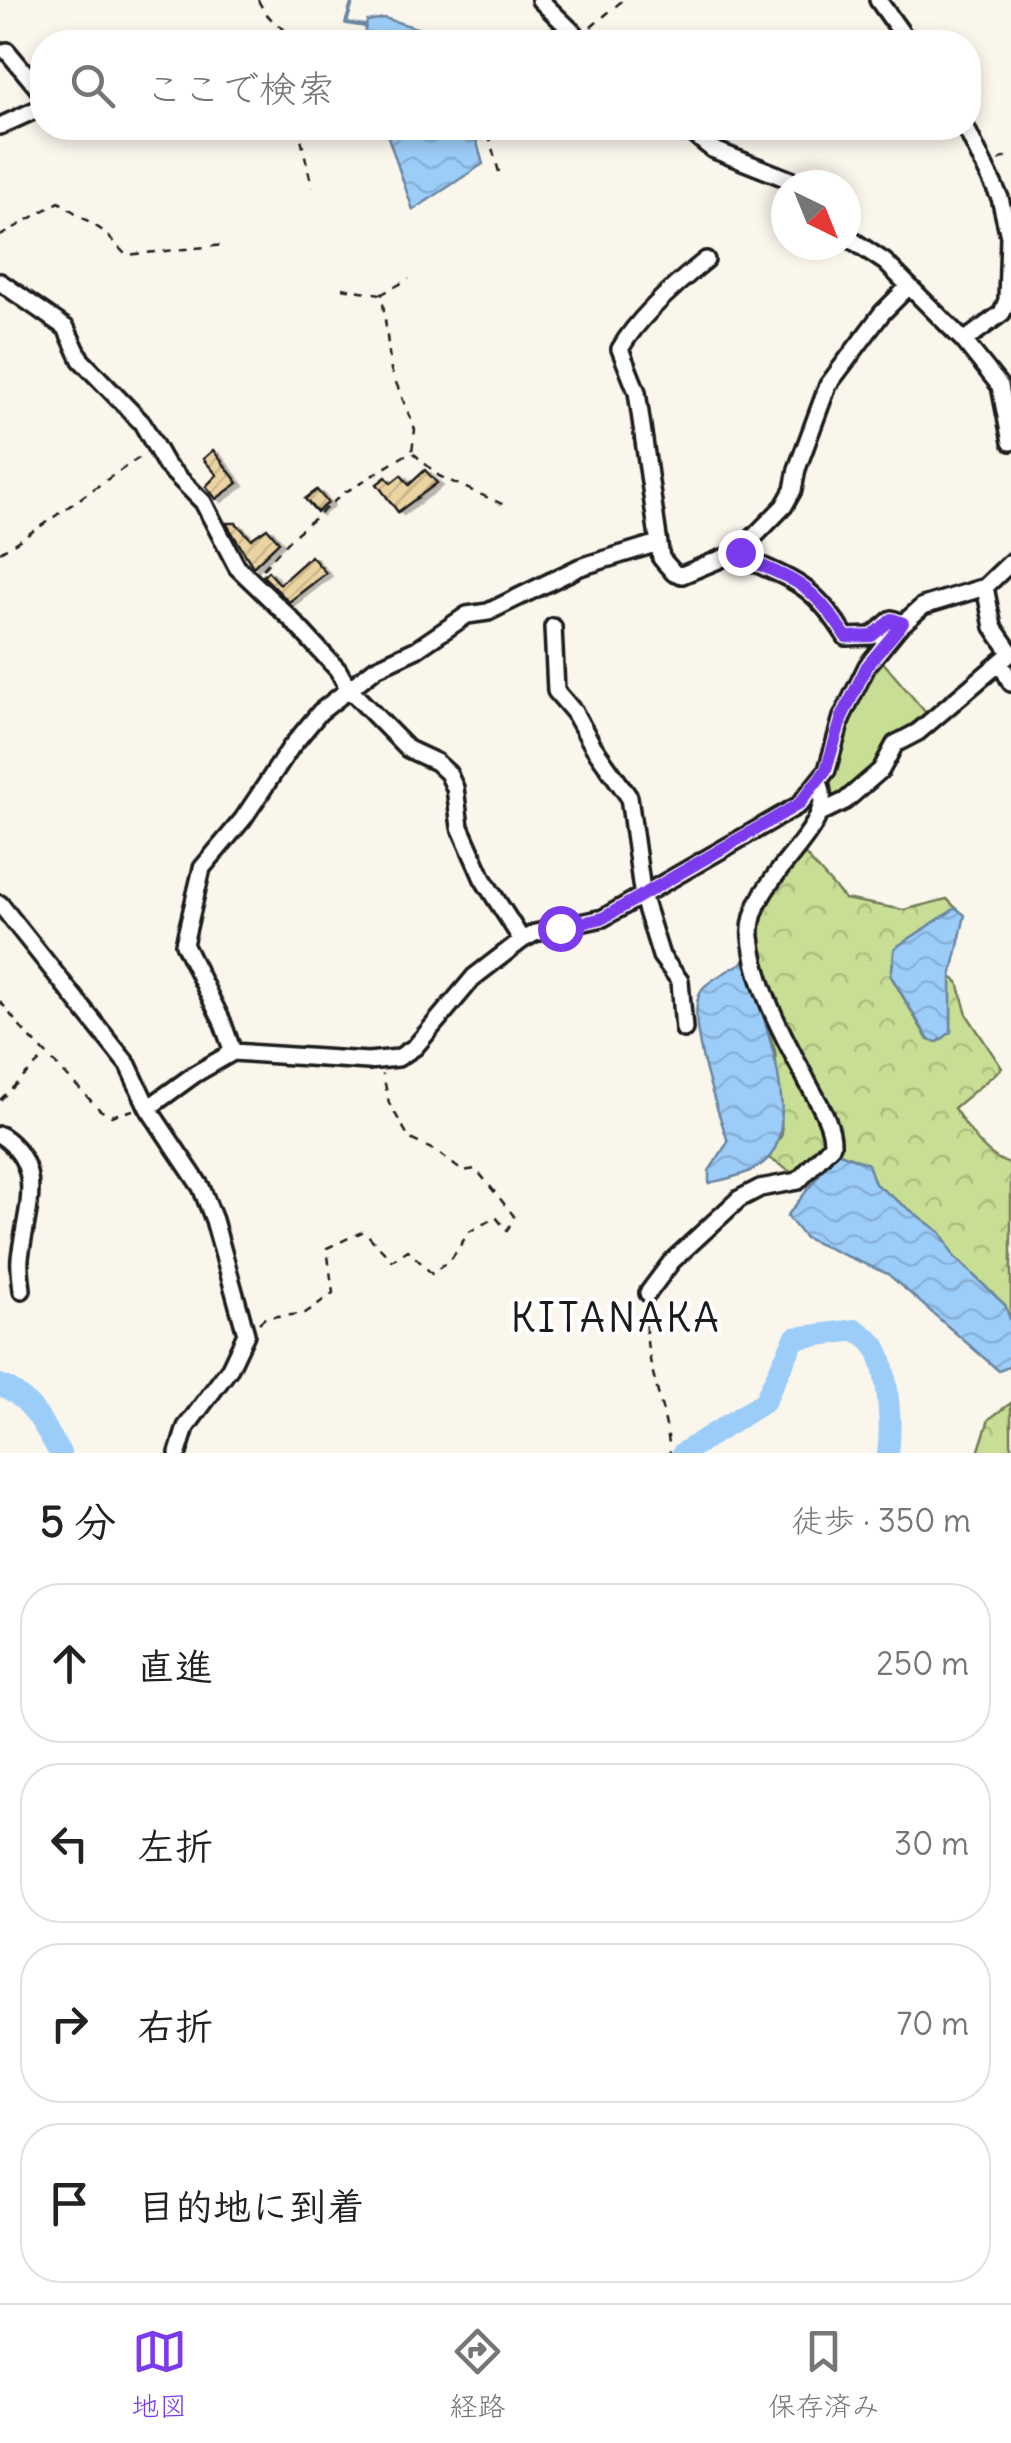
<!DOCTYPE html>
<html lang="ja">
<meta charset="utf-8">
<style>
:root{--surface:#fff;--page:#f2f2f2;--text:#222;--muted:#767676;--line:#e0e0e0;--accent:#7c3aed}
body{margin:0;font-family:Delius,"Klee One",sans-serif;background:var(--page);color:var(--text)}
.compass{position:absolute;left:771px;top:170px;width:90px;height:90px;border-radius:50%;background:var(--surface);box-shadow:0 5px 15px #0003;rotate:137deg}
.stop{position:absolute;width:30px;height:30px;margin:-22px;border:8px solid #7c3aed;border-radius:50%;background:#fff}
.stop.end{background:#7c3aed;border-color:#fff;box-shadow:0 2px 10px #0008}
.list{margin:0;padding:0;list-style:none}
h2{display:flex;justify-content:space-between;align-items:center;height:130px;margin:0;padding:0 40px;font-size:42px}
h2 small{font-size:32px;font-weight:400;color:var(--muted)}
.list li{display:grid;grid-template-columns:65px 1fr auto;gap:30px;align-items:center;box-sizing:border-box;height:160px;margin:0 20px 20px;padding:0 20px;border:2px solid var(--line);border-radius:40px}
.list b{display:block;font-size:38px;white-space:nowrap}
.list em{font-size:32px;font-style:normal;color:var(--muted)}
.icon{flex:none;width:55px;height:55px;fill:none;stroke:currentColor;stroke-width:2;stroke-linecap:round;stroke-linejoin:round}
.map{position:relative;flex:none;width:1011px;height:1453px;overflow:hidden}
.search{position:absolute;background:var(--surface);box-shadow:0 5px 15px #0003;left:30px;right:30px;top:30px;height:110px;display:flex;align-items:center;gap:25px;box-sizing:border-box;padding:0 35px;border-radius:40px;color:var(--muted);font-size:38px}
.sheet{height:850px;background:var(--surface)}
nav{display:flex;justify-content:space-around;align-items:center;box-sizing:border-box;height:140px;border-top:2px solid var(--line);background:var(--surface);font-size:28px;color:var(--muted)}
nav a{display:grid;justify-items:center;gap:5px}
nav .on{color:var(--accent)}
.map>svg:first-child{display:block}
.green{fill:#c8de94;stroke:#727d58;stroke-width:2.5}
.forest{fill:url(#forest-crowns);stroke:#727d58;stroke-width:2.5}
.water{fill:url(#water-waves);stroke:#6986a1;stroke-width:2.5}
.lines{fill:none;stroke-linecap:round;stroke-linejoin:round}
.stream{stroke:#6986a1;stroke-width:4}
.river{stroke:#9ccdf9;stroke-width:22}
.building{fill:url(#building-hatch);stroke:#1c1c1c;stroke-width:2.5;filter:url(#shadow)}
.street-casing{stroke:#1c1c1c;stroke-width:22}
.path{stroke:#1c1c1c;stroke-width:2.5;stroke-dasharray:8 8;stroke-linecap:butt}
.street{stroke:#fff;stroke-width:15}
.route{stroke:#7c3aed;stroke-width:12}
.labels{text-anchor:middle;stroke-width:8;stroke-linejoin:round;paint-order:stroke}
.quarter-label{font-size:40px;letter-spacing:2.5px;fill:#1c1c1c;stroke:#fff}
</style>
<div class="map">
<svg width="1011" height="1453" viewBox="0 0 1011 1453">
<defs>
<pattern id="forest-crowns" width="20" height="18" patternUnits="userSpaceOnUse" patternTransform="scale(2.5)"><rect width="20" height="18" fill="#c8de94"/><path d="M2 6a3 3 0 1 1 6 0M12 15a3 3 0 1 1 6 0" fill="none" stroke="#abbe7f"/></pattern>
<pattern id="water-waves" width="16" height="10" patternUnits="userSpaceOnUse" patternTransform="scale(2.5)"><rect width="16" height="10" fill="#9ccdf9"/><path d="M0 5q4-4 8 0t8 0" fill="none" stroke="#86afd5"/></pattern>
<pattern id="building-hatch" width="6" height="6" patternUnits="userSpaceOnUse" patternTransform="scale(2.5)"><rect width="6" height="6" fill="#ecd4a2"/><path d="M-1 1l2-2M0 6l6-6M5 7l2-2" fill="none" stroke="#cab58b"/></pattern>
<filter id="shadow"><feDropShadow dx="5.5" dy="3" stdDeviation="0" flood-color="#0004"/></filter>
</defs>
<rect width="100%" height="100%" fill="#fbf6ec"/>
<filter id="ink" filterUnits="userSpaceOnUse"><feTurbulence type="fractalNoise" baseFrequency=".01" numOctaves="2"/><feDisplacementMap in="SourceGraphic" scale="20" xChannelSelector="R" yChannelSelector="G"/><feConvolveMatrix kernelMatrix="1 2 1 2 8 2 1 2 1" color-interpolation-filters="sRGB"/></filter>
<g filter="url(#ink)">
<path class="green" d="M 882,661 L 926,713 L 886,743 L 873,769 L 841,797 L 826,802 C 839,752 849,702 882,661 Z"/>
<path class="forest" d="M 800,849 L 845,899 L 904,910 L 947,899 L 956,908 L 895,948 L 891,976 L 928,1040 L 938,1042 L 951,1032 L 951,977 L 958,982 L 967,1015 L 1002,1068 L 954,1108 C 968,1128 986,1159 1011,1164 L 1011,1322 L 1005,1305 L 954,1257 L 941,1233 L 875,1184 L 867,1164 L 837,1152 L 794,1174 L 769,1158 L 782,1134 L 775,1051 L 745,961 L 768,884 Z
M 1011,1403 L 1011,1453 L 978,1453 L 989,1419 Z"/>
<path class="water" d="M 384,18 L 443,36 L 450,42 L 363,42 L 367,21 Z
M 385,128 L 473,128 L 483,164 L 413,210 Z
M 956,908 L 965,915 L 951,977 L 951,1032 L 938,1042 L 929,1040 L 891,976 L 895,948 Z
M 745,961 C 760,1007 801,1112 771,1155 C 758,1173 730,1178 709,1183 L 709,1171 L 728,1142 C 719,1112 680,1011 704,987 C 714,977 732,969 745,961 Z
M 837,1152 L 868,1164 L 875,1184 L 941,1233 L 954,1257 L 1005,1305 L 1011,1322 L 1011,1366 L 999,1371 L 888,1274 L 805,1238 L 787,1216 Z"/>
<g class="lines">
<path class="stream" d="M 353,0 L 346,23 L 365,26"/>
<path class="river" d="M 0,1385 C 31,1397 44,1426 60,1453
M 683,1453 L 764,1402 L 795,1338 L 856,1330 C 863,1335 870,1339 875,1346 C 888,1368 892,1427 888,1453"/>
</g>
<path class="building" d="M 213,450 L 238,483 L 216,499 L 206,486 L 217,475 L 203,459 Z
M 425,470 L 437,483 L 398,512 L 377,484 L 386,477 L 391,483 L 401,475 L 409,485 Z
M 317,490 L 328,503 L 317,512 L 305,499 Z
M 226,523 L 236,523 L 251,539 L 267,528 L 279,542 L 253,567 Z
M 311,556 L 326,573 L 289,602 L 263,576 L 268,571 L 280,584 Z"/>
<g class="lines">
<defs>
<path id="street" d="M 540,0 L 583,42
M 878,0 L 908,42
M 7,51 L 42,93
M 0,126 L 42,107
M 686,128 L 712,149 L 803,185
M 846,236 L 885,262 L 964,341 L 1000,386 L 1011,442
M 706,260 C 677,283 638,318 620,349 L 637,392 L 661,558 L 674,573 L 682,575 L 740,551 L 784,506 L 793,490 L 797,469 L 828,385 L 882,313 L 908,287
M 0,282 L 66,328 L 81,360 L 142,423 L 166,465 L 203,502 L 237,567 L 290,618 L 338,670 L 348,688 L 408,749 L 436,762 L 448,773 L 455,788 L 460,827 L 483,879 L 522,940
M 964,341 L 1002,313 L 1007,300 L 1009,236 L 1000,198 L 966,128
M 740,551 L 746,559 C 798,582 815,587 846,637 L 872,636 L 892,619 L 903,623
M 553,627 L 556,691 L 574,712 L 593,746 L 629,797 L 643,898 L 661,956 L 680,981 L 684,1029
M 1001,664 L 1011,683
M 822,812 L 845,801 L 881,770 L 895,744 L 918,732 L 1011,653 L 993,627 L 985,587
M 0,904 L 128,1065 L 148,1108 L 201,1187 L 214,1220 L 246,1334 L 230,1368 L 186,1427 L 178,1453
M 233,1052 L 222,1021 L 184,944 L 202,868 L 243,819 L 291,747 L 320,712 L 376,668 L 417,649 L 467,615 L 488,612 L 580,567 L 658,543
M 148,1108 L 195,1074 L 233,1052 L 368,1061 L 398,1058 L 415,1047 L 474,977 L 522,940 L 535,933 L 603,918 L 799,805 L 827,770 L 842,717 L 867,666 L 898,628 L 923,606 L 985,587 L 1011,562
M 0,1135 C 48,1166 25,1213 20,1258 C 19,1268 21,1279 22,1290
M 648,1293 L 672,1261 L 739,1199 L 760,1188 L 798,1181 L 832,1145 C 833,1123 817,1101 807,1081 C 784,1037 756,988 751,937 C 746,877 841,831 819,782"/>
</defs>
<use href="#street" class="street-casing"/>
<path class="path" d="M 258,0 C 272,29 298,39 328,42
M 591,27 L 623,0
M 311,128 L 301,138 L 312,187
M 999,160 L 1011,154
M 499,172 L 490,141 L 494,132 L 504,128
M 0,236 L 59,202 L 103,231 L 126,255 L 225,245
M 342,288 L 381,294
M 413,453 L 439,476 L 509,507
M 0,552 C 49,523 94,487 142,456
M 263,569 L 291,538 L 344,493 L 412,451 L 415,430 L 391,370 L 382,294 L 409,279
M 0,1001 L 21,1028 L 100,1110 L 111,1116 L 133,1110
M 0,1100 L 46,1055
M 646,1309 C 642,1359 666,1404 670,1453
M 259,1323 L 266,1317 L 304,1314 L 333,1293 L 327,1248 L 364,1231 L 392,1261 L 408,1250 L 432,1274 L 452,1258 L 469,1232 L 496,1217 L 507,1231 L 514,1216 L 476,1169 L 462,1171 L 438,1152 L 410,1139 L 389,1103 L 383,1074"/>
<use href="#street" class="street"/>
</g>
</g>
<g class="lines" filter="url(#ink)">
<path class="route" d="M 560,928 L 603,918 L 799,804 L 826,770 L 842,717 L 867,666 L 903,623 L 892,619 L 872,636 L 846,637 C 815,587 798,581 746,559 L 740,552"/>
</g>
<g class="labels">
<g class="quarter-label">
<text x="616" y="1332">KITANAKA</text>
</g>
</g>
</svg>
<svg class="compass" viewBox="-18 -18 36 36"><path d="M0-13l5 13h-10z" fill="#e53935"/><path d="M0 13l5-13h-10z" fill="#767676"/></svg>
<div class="stop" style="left:560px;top:928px"></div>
<div class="stop end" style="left:740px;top:552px"></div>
<div class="search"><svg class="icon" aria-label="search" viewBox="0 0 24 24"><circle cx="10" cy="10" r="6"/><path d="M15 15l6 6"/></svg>ここで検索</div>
</div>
<section class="sheet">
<h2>5 分<small>徒歩 · 350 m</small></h2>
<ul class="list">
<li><svg class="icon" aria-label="ahead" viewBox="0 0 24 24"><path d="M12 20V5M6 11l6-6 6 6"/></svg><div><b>直進</b></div><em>250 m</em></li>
<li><svg class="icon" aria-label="left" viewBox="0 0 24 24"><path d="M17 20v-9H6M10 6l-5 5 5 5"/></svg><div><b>左折</b></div><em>30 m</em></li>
<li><svg class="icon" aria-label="right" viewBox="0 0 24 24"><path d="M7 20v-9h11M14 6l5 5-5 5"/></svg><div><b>右折</b></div><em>70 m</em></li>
<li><svg class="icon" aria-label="arrive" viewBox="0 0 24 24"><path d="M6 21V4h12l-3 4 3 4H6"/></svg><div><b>目的地に到着</b></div></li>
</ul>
</section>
<nav>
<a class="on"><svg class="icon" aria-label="map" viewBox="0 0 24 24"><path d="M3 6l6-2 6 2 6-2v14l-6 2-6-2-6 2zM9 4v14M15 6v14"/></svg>地図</a>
<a><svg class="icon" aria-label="directions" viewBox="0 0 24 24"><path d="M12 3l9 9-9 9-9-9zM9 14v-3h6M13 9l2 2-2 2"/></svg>経路</a>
<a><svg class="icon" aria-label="saved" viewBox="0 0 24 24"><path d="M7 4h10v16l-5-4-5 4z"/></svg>保存済み</a>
</nav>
